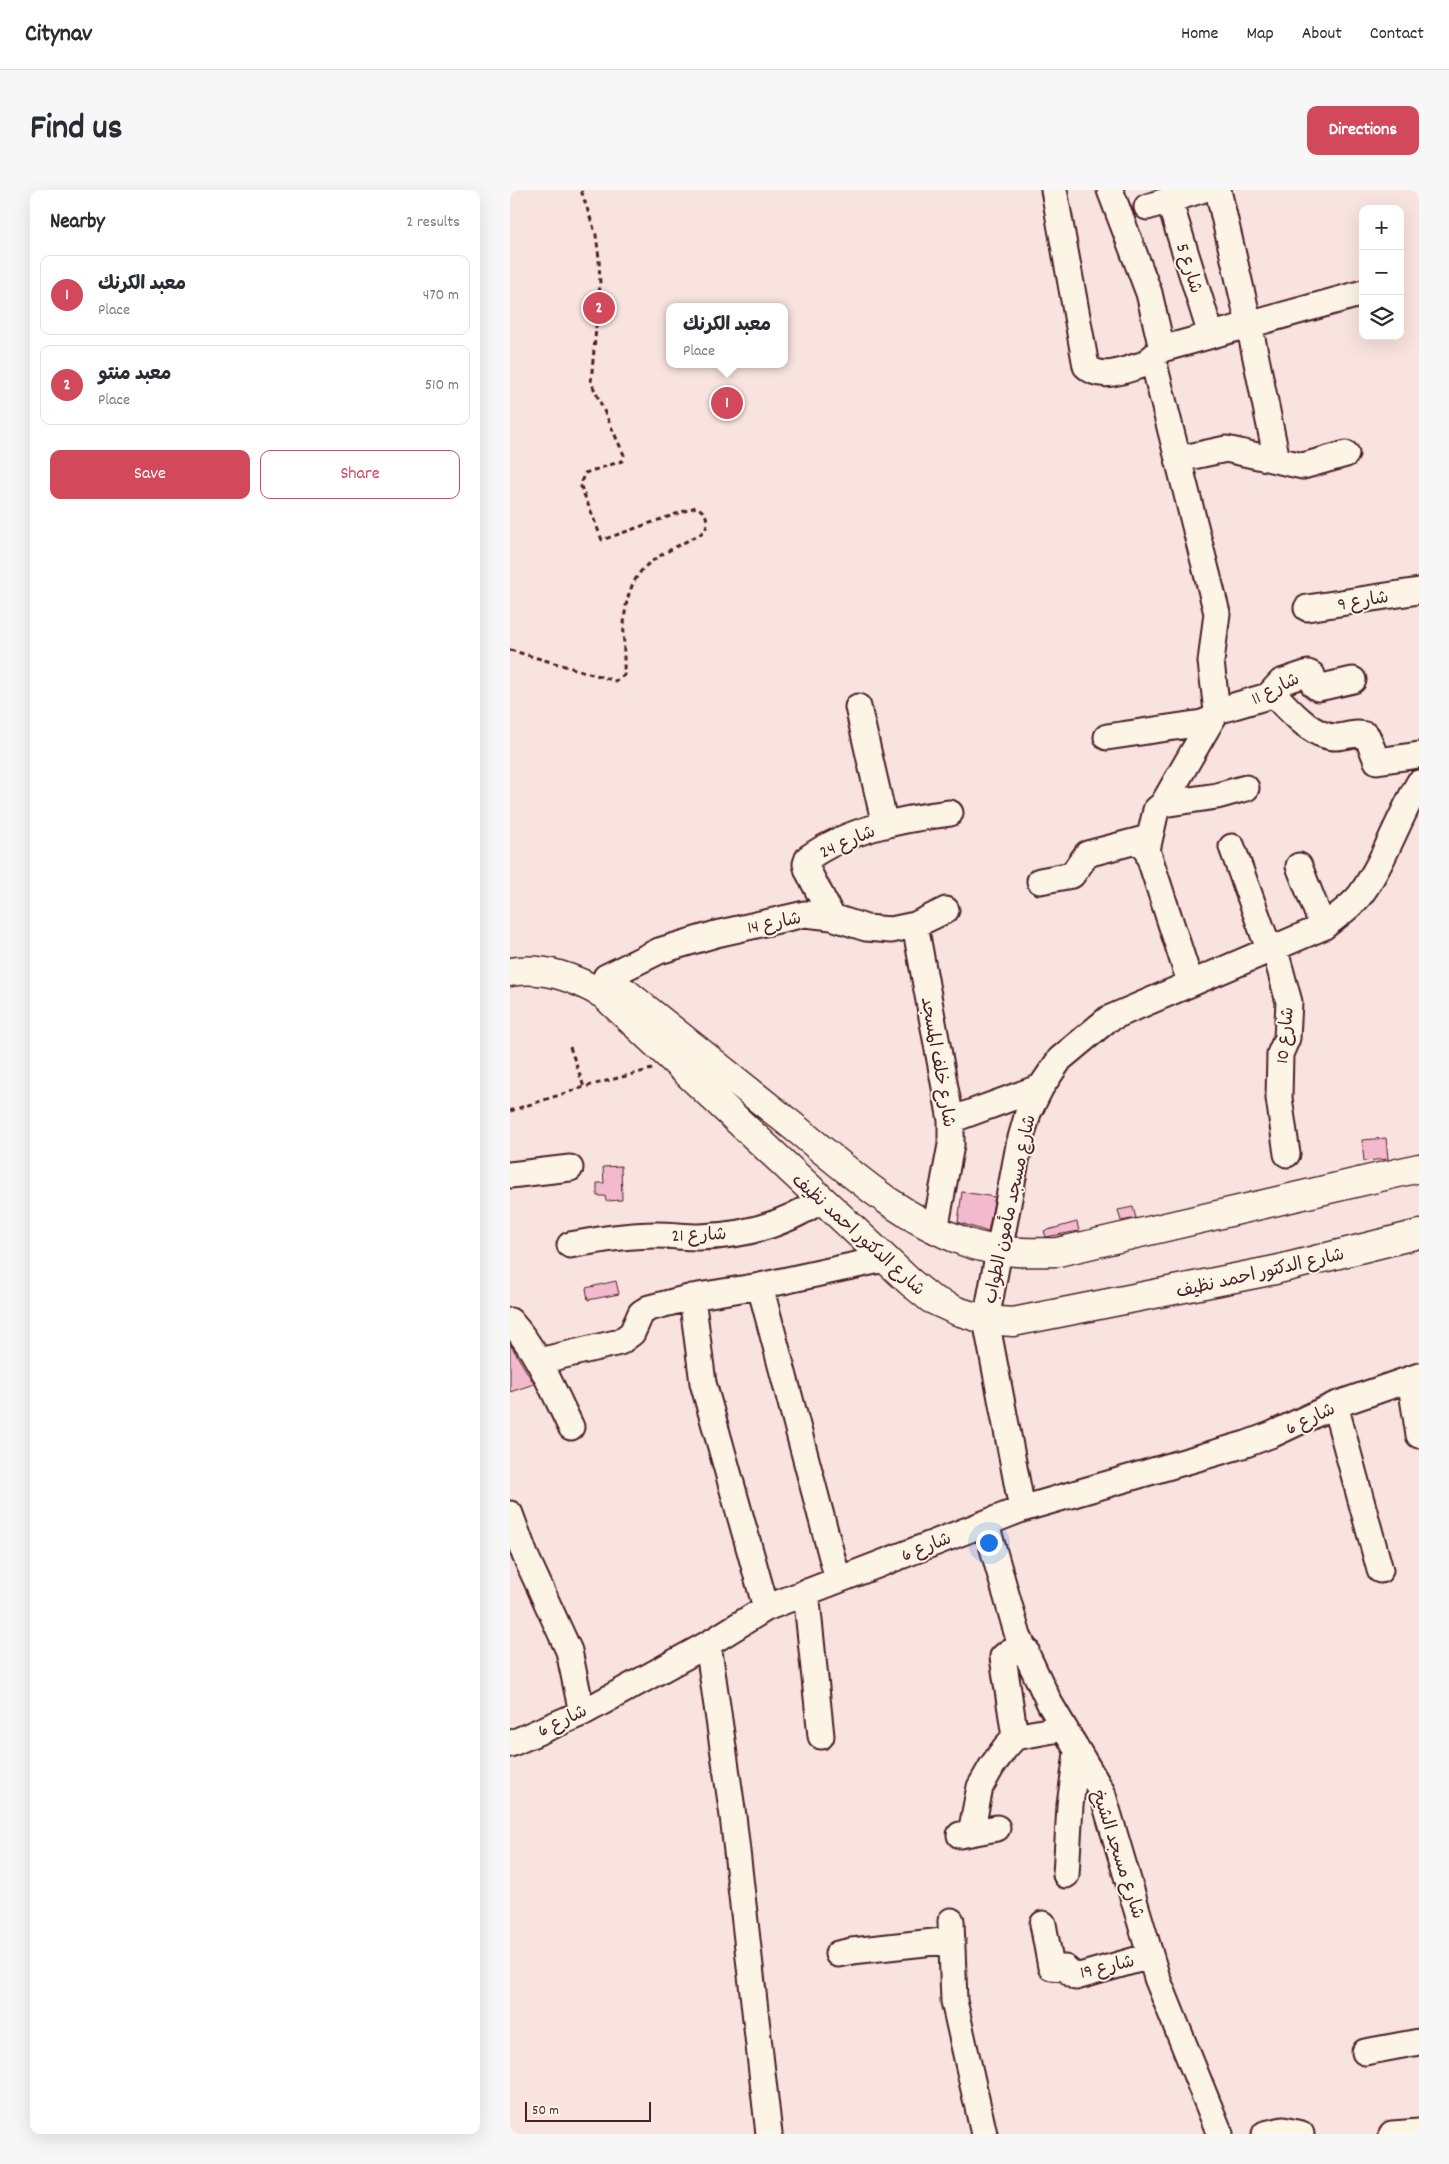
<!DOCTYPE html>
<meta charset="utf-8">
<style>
:root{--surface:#fff;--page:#f7f7f7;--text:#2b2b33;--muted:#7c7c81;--line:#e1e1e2;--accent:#d1495b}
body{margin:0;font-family:Dekko,"Playpen Sans Arabic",sans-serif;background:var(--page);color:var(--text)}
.controls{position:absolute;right:15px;top:15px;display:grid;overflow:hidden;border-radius:10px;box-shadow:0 5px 20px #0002}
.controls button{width:45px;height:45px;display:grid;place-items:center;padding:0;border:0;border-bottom:1px solid var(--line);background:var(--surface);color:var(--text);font:25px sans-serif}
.scale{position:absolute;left:15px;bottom:12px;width:126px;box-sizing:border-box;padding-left:5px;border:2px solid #4a1f2b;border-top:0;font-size:14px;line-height:18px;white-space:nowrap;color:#4a1f2b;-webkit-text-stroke:4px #fcf5e5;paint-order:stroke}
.you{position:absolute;left:478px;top:1352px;width:18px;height:18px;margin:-12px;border:4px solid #fff;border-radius:50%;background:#1a73e8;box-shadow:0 0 0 8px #1a73e833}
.badge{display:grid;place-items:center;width:32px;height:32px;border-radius:50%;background:var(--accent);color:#fff;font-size:16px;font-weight:700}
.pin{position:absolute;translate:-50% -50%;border:2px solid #fff;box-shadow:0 1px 5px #0006}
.popup{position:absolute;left:156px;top:113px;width:122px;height:65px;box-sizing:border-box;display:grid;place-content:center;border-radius:10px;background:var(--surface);filter:drop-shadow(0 1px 4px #0005);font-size:16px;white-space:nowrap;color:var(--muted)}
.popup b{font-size:19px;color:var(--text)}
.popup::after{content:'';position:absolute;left:50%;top:100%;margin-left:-10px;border:10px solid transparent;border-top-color:var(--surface)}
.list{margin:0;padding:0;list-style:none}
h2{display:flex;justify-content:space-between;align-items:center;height:65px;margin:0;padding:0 20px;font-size:21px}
h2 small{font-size:16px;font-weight:400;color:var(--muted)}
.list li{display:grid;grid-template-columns:32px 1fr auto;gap:15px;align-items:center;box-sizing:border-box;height:80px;margin:0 10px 10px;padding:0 10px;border:1px solid var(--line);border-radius:10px}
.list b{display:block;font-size:19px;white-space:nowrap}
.list p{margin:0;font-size:16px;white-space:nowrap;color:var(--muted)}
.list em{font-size:16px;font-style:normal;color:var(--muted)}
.actions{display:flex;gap:10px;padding:15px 20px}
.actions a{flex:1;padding:11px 0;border:1px solid var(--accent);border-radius:10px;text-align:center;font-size:18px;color:var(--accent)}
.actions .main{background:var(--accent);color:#fff}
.icon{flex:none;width:28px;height:28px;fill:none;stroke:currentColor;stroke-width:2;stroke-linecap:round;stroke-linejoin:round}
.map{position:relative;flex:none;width:909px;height:1944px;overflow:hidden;border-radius:10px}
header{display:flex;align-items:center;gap:30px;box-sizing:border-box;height:70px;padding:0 25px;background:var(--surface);border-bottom:1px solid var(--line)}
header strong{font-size:24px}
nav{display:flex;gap:28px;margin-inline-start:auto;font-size:18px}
.intro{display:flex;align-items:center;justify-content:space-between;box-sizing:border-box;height:120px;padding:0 30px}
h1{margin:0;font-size:35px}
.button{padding:12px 22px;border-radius:10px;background:var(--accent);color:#fff;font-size:18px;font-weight:700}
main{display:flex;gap:30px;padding:0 30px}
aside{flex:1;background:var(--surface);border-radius:10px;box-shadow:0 5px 20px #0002}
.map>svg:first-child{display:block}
.building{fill:#f3bacd;stroke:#4a1f2b}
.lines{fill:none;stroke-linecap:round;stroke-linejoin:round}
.minor-casing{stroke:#4a1f2b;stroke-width:29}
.major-casing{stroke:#4a1f2b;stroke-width:31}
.path{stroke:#4a1f2b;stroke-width:3;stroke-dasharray:5 4;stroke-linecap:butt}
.minor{stroke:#fcf5e5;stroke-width:25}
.major{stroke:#fcf5e5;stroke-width:28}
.labels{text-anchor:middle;stroke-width:4;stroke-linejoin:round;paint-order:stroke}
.street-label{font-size:18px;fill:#4a1f2b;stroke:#fcf5e5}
</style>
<header>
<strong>Citynav</strong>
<nav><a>Home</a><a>Map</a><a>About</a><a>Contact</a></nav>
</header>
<div class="intro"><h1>Find us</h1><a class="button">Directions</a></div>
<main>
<aside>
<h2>Nearby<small>2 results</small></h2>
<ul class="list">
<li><span class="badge">1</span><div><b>معبد الكرنك</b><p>Place</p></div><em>470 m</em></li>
<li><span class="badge">2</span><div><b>معبد منتو</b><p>Place</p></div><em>510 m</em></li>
</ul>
<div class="actions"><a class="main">Save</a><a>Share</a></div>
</aside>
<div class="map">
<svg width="909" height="1944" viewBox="0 0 909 1944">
<rect width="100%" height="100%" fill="#f9e3de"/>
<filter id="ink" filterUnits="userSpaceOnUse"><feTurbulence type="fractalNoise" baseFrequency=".02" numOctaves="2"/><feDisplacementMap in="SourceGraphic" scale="10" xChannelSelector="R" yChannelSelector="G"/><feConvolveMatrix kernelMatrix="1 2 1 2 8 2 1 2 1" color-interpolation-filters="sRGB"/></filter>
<g filter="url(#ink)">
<path class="building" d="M 876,948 L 878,969 L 854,971 L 852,950 Z
M 111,976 L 112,1010 L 96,1011 L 95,1006 L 87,1006 L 87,993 L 94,993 L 93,977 Z
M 452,1002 L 485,1007 L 478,1042 L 448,1032 Z
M 623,1017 L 626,1028 L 611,1031 L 608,1020 Z
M 567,1032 L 569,1041 L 536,1047 L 534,1041 Z
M 106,1091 L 109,1104 L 78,1110 L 76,1098 Z
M 0,1154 L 24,1194 L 0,1202 Z"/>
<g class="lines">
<defs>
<path id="minor" d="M 544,0 L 576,176 C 592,192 616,179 635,174 L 641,174 L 645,178 L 707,423 L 701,472 L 707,521 L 702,529 L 692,533 L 597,547
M 600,0 L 639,103 L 652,159
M 708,0 L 739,134 L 767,270
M 659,10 L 701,145
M 637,17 L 691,0
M 635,174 L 652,159 L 853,103
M 669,269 L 716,259 L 793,276 L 836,264
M 797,418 L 909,401
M 762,502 C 778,518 801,547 826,547 C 836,547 847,541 857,546 L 867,571 L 909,565
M 348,517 L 375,635
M 707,521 L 758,506 L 771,492 L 798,483 L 802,485 L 804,495 L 808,498 L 843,490
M 653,614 L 702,529
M 722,657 L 759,759
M 789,676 L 813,737
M 530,691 L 562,685 L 577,664 L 638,648
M 322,727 L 298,681 L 296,674 L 298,668 C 339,639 392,629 440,623
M 405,735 L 441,930 L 441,955 L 425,1040
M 764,757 L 779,812 L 777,848 L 770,864 L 769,908 L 777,964
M 96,787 L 149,761 L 206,744 L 295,724 L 322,727 L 356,738 L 381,740 L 405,735 L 436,720
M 680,792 L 637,660 L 646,620 L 653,614 L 707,606 L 736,598
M 441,930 L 531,897
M 0,985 L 60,978
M 60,1055 C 89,1050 117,1045 147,1045 C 161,1045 175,1047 189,1047 C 234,1046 274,1035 311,1010
M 250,1096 L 328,1390
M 182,1107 L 193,1193 L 256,1418
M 0,1131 C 28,1162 43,1200 61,1237
M 29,1171 L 110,1152 L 122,1143 L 131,1123 L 139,1118 L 182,1107 L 250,1096 L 374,1069
M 900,1189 L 909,1245
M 825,1215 L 870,1380
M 512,1319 L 476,1130 L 509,955 L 518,923 L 531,897 L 550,869 L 598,829 L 813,737 C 826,727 841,717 851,704 C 875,670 888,629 909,593
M 0,1324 L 15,1365 L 59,1461 L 72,1523
M 476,1334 L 508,1446 L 540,1514 L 592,1602 L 647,1788 L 710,1944
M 296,1402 L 311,1546
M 198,1454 L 223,1626 L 259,1944
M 505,1547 L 493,1467 L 499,1462 L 516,1460
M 0,1554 L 72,1523 L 198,1454 L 256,1418 L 512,1319 L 736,1254 L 763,1244 L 825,1215 L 909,1186
M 461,1643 L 470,1597 L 482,1576 L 495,1558 L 505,1547 L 554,1538
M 450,1645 L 487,1638
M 556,1685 L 560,1615 L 567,1563
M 441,1731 L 444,1811 L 474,1944
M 533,1734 L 541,1777 L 555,1778 L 566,1787 L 640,1766
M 328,1764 L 342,1761 L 442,1750
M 855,1862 L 909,1852
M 755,1944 L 773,1940 L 791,1944
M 882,1944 L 909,1942"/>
<path id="major" d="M 0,782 C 34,776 65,788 94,805 L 400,1092 L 421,1109 L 447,1121 L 476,1130 L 503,1132 L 765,1080 L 909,1044
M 115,802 C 173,848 231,895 289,941 C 341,983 391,1029 455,1052 C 485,1063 516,1063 548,1062 L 909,978"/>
</defs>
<use href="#minor" class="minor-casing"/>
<use href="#major" class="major-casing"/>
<path class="path" d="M 0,460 L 106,491 L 114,485 C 115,449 107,402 137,375 C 153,362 176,352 194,342 C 200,332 197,322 186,317 L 92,350 L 70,294 L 75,283 L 112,271 L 114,265 L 81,192 L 90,95 L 89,68 L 86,45 L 71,0
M 60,857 L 74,897
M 0,921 L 74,897 L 142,879"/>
<use href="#minor" class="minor"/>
<use href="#major" class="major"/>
</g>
</g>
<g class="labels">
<g class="street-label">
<text transform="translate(680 78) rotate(73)" y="6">شارع 5</text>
<text transform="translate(853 410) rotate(-9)" y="6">شارع 9</text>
<text transform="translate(765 498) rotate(-26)" y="6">شارع 11</text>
<text transform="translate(337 651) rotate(-23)" y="6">شارع 24</text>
<text transform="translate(264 732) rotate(-11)" y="6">شارع 14</text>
<text transform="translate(774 845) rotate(-84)" y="6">شارع 10</text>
<text transform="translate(429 872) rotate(80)" y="6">شارع خلف المسجد</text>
<text transform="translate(499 1019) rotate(-78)" y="6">شارع مسجد مأمون الطواب</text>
<text transform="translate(189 1044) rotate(-2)" y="6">شارع 21</text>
<text transform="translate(349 1044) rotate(42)" y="6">شارع الدكتور احمد نظيف</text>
<text transform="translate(750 1082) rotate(-13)" y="6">شارع الدكتور احمد نظيف</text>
<text transform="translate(800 1228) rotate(-25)" y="6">شارع 6</text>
<text transform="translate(416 1356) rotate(-21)" y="6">شارع 6</text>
<text transform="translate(52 1530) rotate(-25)" y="6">شارع 6</text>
<text transform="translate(609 1664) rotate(72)" y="6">شارع مسجد الشيخ</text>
<text transform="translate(597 1776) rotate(-13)" y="6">شارع 19</text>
</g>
</g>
</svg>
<div class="controls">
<button>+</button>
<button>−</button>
<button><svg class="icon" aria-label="layers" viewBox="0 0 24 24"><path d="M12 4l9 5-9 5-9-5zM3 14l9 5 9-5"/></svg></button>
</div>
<div class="scale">50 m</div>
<div class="you"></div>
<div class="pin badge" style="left:217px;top:213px">1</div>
<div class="popup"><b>معبد الكرنك</b>Place</div>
<div class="pin badge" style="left:89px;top:118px">2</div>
</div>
</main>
